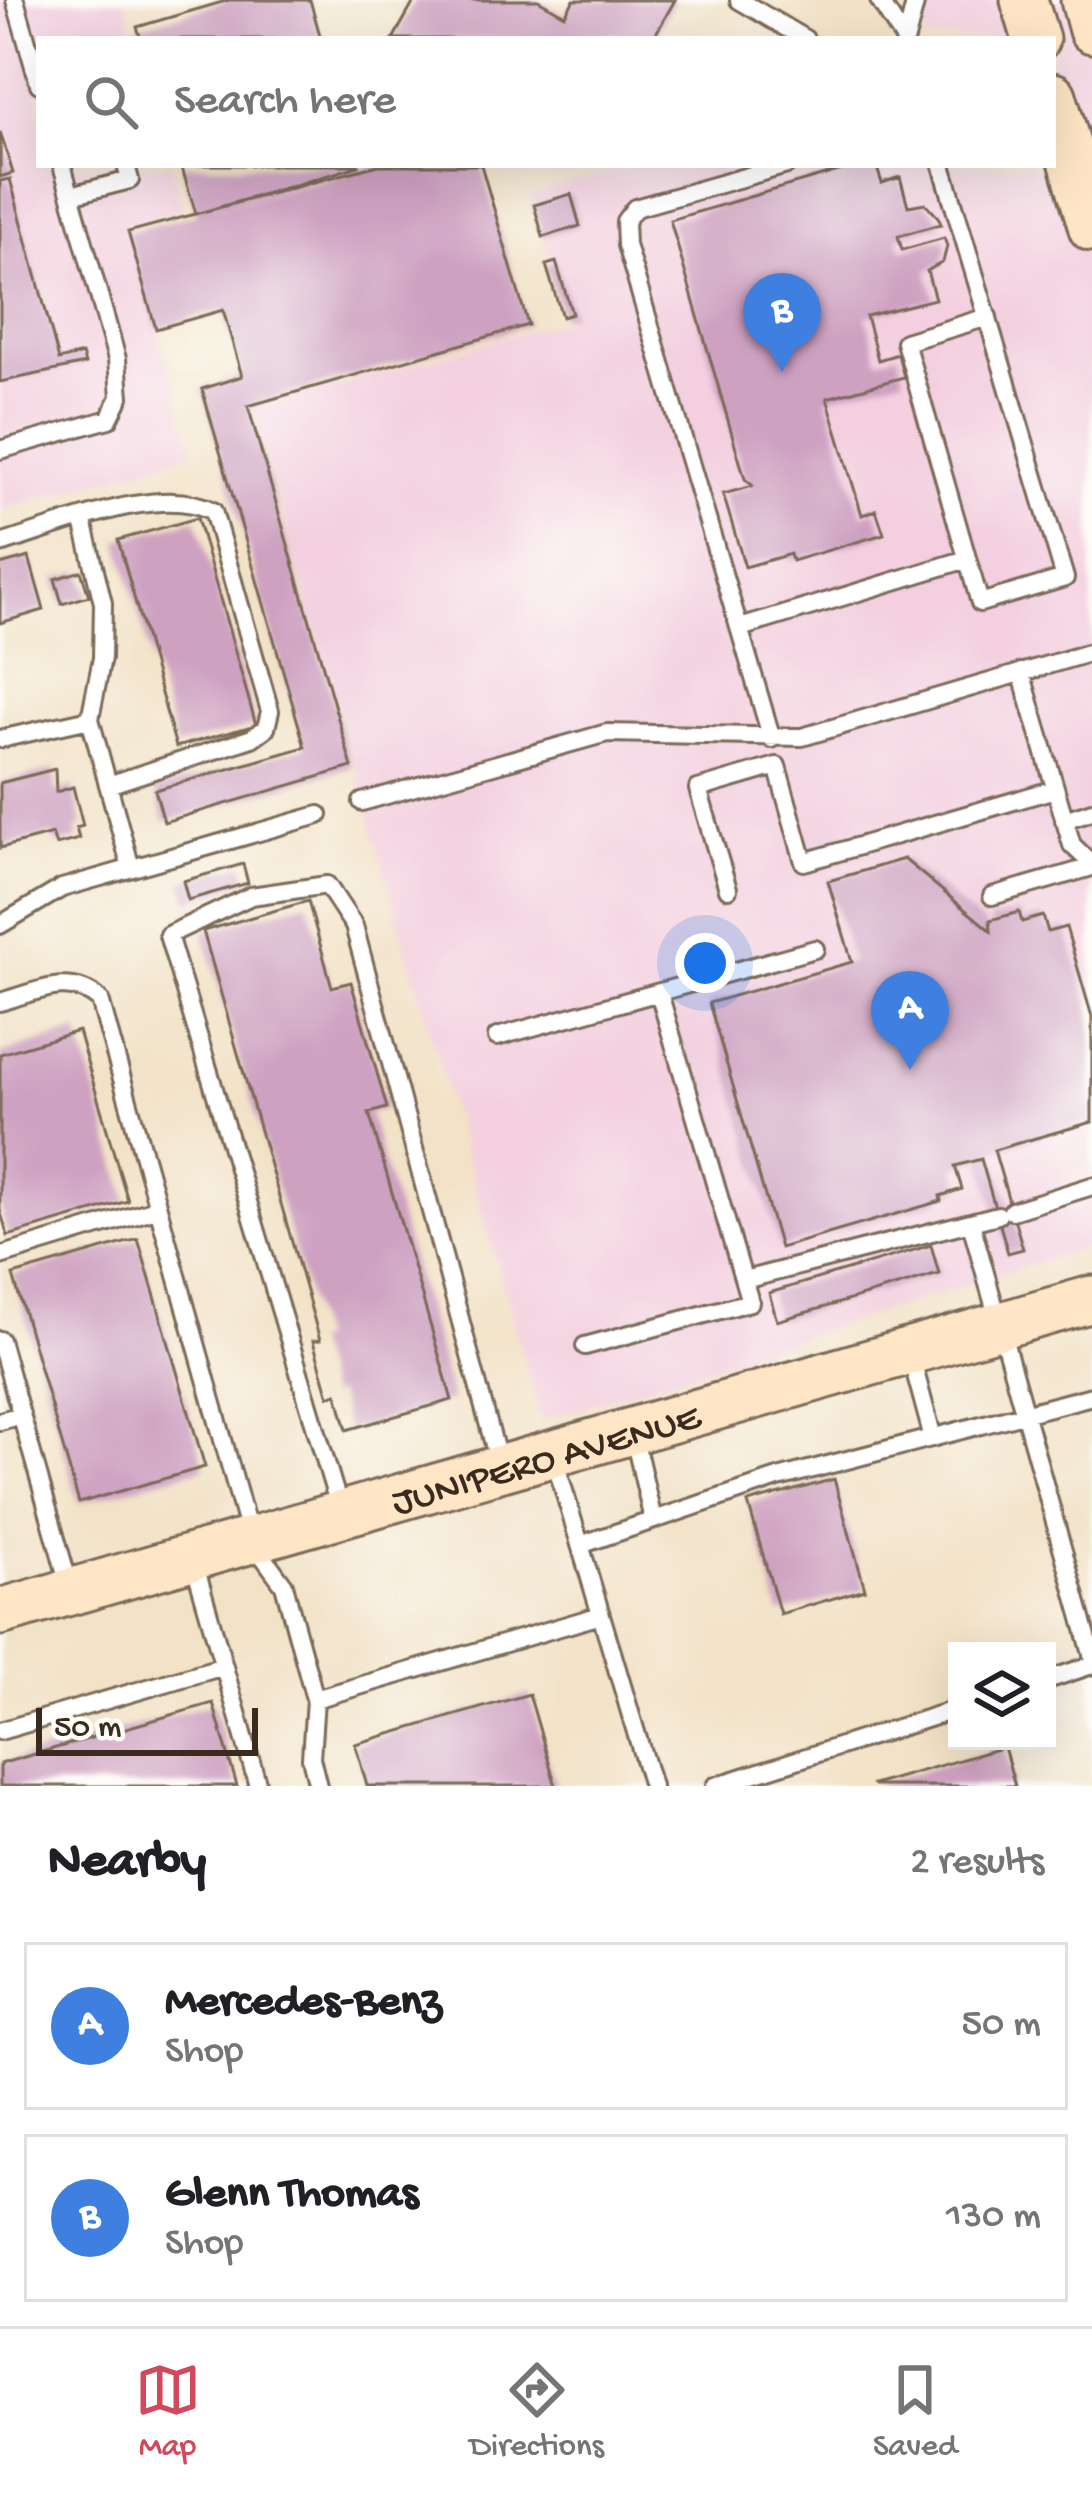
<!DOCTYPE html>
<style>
:root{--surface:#fff;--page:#f6f6f6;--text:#202124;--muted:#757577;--line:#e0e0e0;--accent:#d1495b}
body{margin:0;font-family:"Gochi Hand",sans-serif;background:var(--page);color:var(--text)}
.controls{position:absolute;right:36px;bottom:36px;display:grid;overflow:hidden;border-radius:0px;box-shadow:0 12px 48px #0002}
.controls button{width:108px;height:108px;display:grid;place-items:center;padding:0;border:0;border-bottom:3px solid var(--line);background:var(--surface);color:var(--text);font:60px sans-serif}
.scale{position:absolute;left:36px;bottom:30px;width:222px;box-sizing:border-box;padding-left:12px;border:6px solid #3b2a1e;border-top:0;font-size:33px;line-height:42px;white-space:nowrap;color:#3b2a1e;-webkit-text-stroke:9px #fdfcf7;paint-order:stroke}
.you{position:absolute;left:705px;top:963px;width:42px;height:42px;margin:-30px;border:9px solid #fff;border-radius:50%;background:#1a73e8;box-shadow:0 0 0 18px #1a73e833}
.badge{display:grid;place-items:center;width:78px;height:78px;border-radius:50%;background:var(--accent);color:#fff;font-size:39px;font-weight:700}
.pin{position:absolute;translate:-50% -99px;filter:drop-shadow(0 3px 6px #0008)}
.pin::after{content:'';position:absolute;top:63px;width:42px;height:36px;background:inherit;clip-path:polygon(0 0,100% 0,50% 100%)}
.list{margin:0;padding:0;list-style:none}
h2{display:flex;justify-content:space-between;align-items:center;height:156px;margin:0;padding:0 48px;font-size:51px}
h2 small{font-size:39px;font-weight:400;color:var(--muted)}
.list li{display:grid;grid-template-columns:78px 1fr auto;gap:36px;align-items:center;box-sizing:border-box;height:168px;margin:0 24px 24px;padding:0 24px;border:3px solid var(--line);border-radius:0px}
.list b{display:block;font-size:45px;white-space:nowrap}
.list p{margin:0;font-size:39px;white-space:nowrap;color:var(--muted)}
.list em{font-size:39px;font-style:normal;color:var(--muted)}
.icon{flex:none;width:66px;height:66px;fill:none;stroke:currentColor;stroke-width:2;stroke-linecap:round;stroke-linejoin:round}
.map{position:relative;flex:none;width:1092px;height:1786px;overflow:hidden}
.search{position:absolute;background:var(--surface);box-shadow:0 12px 48px #0002;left:36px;right:36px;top:36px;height:132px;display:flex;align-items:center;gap:30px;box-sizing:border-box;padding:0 42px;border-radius:0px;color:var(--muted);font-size:45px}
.sheet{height:540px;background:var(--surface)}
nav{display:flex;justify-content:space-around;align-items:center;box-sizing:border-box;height:168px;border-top:3px solid var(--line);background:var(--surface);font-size:33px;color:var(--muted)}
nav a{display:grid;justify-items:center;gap:6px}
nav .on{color:var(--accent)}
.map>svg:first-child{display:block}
.built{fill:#f3cfdf}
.building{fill:#cea1c1}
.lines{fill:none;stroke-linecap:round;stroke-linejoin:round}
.lane-casing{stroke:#7b6a59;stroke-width:22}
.secondary-casing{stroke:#7b6a59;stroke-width:51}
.lane{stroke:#fff;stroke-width:16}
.secondary{stroke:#fde5c5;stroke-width:45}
.labels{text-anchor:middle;stroke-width:9;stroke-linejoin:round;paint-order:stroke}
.street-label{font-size:39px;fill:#3b2a1e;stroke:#fdfcf7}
</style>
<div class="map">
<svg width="1092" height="1786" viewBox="0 0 1092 1786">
<rect width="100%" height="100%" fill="#fdfcf7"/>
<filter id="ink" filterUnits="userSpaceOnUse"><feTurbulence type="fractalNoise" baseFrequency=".00833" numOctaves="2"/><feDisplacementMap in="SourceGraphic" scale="24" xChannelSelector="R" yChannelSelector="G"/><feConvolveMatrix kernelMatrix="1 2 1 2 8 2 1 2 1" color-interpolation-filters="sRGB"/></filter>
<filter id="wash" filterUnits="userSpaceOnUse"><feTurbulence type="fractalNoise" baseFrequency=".004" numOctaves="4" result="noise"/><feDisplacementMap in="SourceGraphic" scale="48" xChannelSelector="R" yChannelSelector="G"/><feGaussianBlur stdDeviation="2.7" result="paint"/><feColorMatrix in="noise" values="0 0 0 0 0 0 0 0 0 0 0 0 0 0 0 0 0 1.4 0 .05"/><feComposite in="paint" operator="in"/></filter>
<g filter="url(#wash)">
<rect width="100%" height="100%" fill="#f2e2c7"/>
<path class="built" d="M 0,0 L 125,0 L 136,39 L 39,39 L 39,165 L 171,165 L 182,208 L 128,225 L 194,452 L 0,511 Z
M 904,0 L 1092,0 L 1092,1245 L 541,1420 L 253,410 L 567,319 L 530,195 L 632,165 L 1053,165 L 1053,39 L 929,39 Z"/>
<g id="blocks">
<path class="building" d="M 229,0 L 310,0 L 321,39 L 141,39 L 137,27 Z
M 415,0 L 538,0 L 565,15 L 574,0 L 675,0 L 653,39 L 602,34 L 599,39 L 393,39 Z
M 0,132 L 13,173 L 0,177 Z
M 181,165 L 359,165 L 359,166 L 196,214 Z
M 378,165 L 481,165 L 528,325 L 248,406 L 352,767 L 164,822 L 155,790 L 305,747 L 202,389 L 242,376 L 223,310 L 156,329 L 128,232 Z
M 859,165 L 876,165 L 882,183 L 900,177 L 908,206 L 925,203 L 938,217 L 941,224 L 898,236 L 902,250 L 944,238 L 947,246 L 943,262 L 927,271 L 935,299 L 866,316 L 878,360 L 898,354 L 904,377 L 827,398 L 862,515 L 876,510 L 884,534 L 792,561 L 790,554 L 745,567 L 723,494 L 753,486 L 745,479 L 670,220 Z
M 10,179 L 59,360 L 82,354 L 85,364 L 0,382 L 0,181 Z
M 571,194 L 580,226 L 543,237 L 534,205 Z
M 556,262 L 572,314 L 562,317 L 546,265 Z
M 197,518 L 256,725 L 176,747 L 118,540 Z
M 29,557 L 44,610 L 0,623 L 0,565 Z
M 81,571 L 89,596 L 62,604 L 55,579 Z
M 55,769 L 56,792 L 73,787 L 83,826 L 76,828 L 79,839 L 56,845 L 52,834 L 0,848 L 0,783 Z
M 904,859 L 991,931 L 990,920 L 1019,912 L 1022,922 L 1043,916 L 1048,932 L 1066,927 L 1092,1017 L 1092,1122 L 994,1150 L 1023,1249 L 1008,1253 L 981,1159 L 955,1166 L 962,1189 L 940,1196 L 941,1201 L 780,1248 L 709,1003 L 852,962 L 828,881 Z
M 243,864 L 248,883 L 188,900 L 183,881 Z
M 308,901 L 332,987 L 351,982 L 387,1108 L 369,1113 L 452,1400 L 347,1430 L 337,1393 L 329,1396 L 313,1341 L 320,1340 L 203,931 Z
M 78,1031 L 128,1201 L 8,1236 L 0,1210 L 0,1054 Z
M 138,1239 L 205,1467 L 79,1503 L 13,1275 Z
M 931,1245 L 939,1274 L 777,1321 L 769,1293 Z
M 834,1479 L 865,1589 L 780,1614 L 748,1503 Z
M 529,1694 L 556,1786 L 367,1786 L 355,1744 Z
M 213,1703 L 237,1786 L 0,1786 L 0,1764 Z
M 1004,1747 L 1015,1786 L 874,1786 L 873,1785 Z"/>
</g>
</g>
<g filter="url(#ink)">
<use href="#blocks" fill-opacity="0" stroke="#7b6a59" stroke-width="3"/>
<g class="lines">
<defs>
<path id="lane" d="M 15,0 L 39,84
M 739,0 L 805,39
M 879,0 L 904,39
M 906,39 L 916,0
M 942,165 L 1065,578 L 980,603 L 905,342 L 988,317
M 71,195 L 130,180 L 126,165
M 0,450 L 109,419 L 120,397 L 117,359 L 62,165
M 83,521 L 103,603 L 102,658 L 90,719 L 131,868
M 0,544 C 57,528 159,482 213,511 L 270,711 L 266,728 L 252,738 L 108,785
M 740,628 L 967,559
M 1021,672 L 1072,845 L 1092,864
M 0,739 L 90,719
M 772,739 L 626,245 L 625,221 L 635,208 L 787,165
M 362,802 L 607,733 L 802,737 L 1092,652
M 1064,820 L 1092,811
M 728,889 L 698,789 L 777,766 L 804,862 L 1055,789
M 992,896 L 1092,867
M 0,925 L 62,888 L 319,815
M 0,1002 C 36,992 70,973 100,1000 L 251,1540 L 284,1585 L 315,1699 L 311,1758 L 318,1786
M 497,1037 L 815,949
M 1012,1211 L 1092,1186
M 971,1223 L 1092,1654
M 0,1256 L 156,1209
M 744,1280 L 998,1215
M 0,1340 L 70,1588
M 585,1346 L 750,1302 L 659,993
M 910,1353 L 933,1438
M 0,1421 L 21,1415
M 633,1433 L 653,1520
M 553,1454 L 652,1786
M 340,1509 L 168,935 L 251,896 L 327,885 L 354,926 L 500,1467
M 580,1545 L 778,1478 L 1092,1396
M 194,1562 L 258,1786
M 1047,1680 L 1092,1665
M 315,1699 L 601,1615
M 0,1731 L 224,1666
M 715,1786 L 957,1709"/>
<g id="secondary">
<path d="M 1024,0 L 1036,39"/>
<path d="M 1084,0 L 1092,30"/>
<path d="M 1053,96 L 1092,228"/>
<path id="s1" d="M 0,1612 L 1092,1299"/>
</g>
</defs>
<use href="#lane" class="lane-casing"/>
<use href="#secondary" class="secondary-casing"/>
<use href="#lane" class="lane"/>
<use href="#secondary" class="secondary"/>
</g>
</g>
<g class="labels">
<g class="street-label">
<text dy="14" stroke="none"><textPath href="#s1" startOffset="567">JUNIPERO AVENUE</textPath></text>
</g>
</g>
</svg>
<div class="controls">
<button><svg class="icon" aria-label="layers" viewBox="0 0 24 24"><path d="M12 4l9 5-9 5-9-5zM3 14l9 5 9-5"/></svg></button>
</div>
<div class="scale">50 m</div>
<div class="you"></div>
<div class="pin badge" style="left:910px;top:1070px;background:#3f7fe0">A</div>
<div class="pin badge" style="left:782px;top:372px;background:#3f7fe0">B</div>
<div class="search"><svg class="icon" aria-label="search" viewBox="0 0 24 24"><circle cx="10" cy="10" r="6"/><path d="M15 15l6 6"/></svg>Search here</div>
</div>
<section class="sheet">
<h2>Nearby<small>2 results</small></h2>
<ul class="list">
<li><span class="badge" style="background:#3f7fe0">A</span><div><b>Mercedes-Benz</b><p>Shop</p></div><em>50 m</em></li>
<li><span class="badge" style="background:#3f7fe0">B</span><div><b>Glenn Thomas</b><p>Shop</p></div><em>130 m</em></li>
</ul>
</section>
<nav>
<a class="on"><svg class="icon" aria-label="map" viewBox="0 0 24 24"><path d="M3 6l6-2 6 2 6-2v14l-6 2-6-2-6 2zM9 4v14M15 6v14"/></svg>Map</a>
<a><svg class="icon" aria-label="directions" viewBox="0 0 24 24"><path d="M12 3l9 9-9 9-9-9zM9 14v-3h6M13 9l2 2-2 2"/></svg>Directions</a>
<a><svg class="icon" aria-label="saved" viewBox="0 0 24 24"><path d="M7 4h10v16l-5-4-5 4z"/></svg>Saved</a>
</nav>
